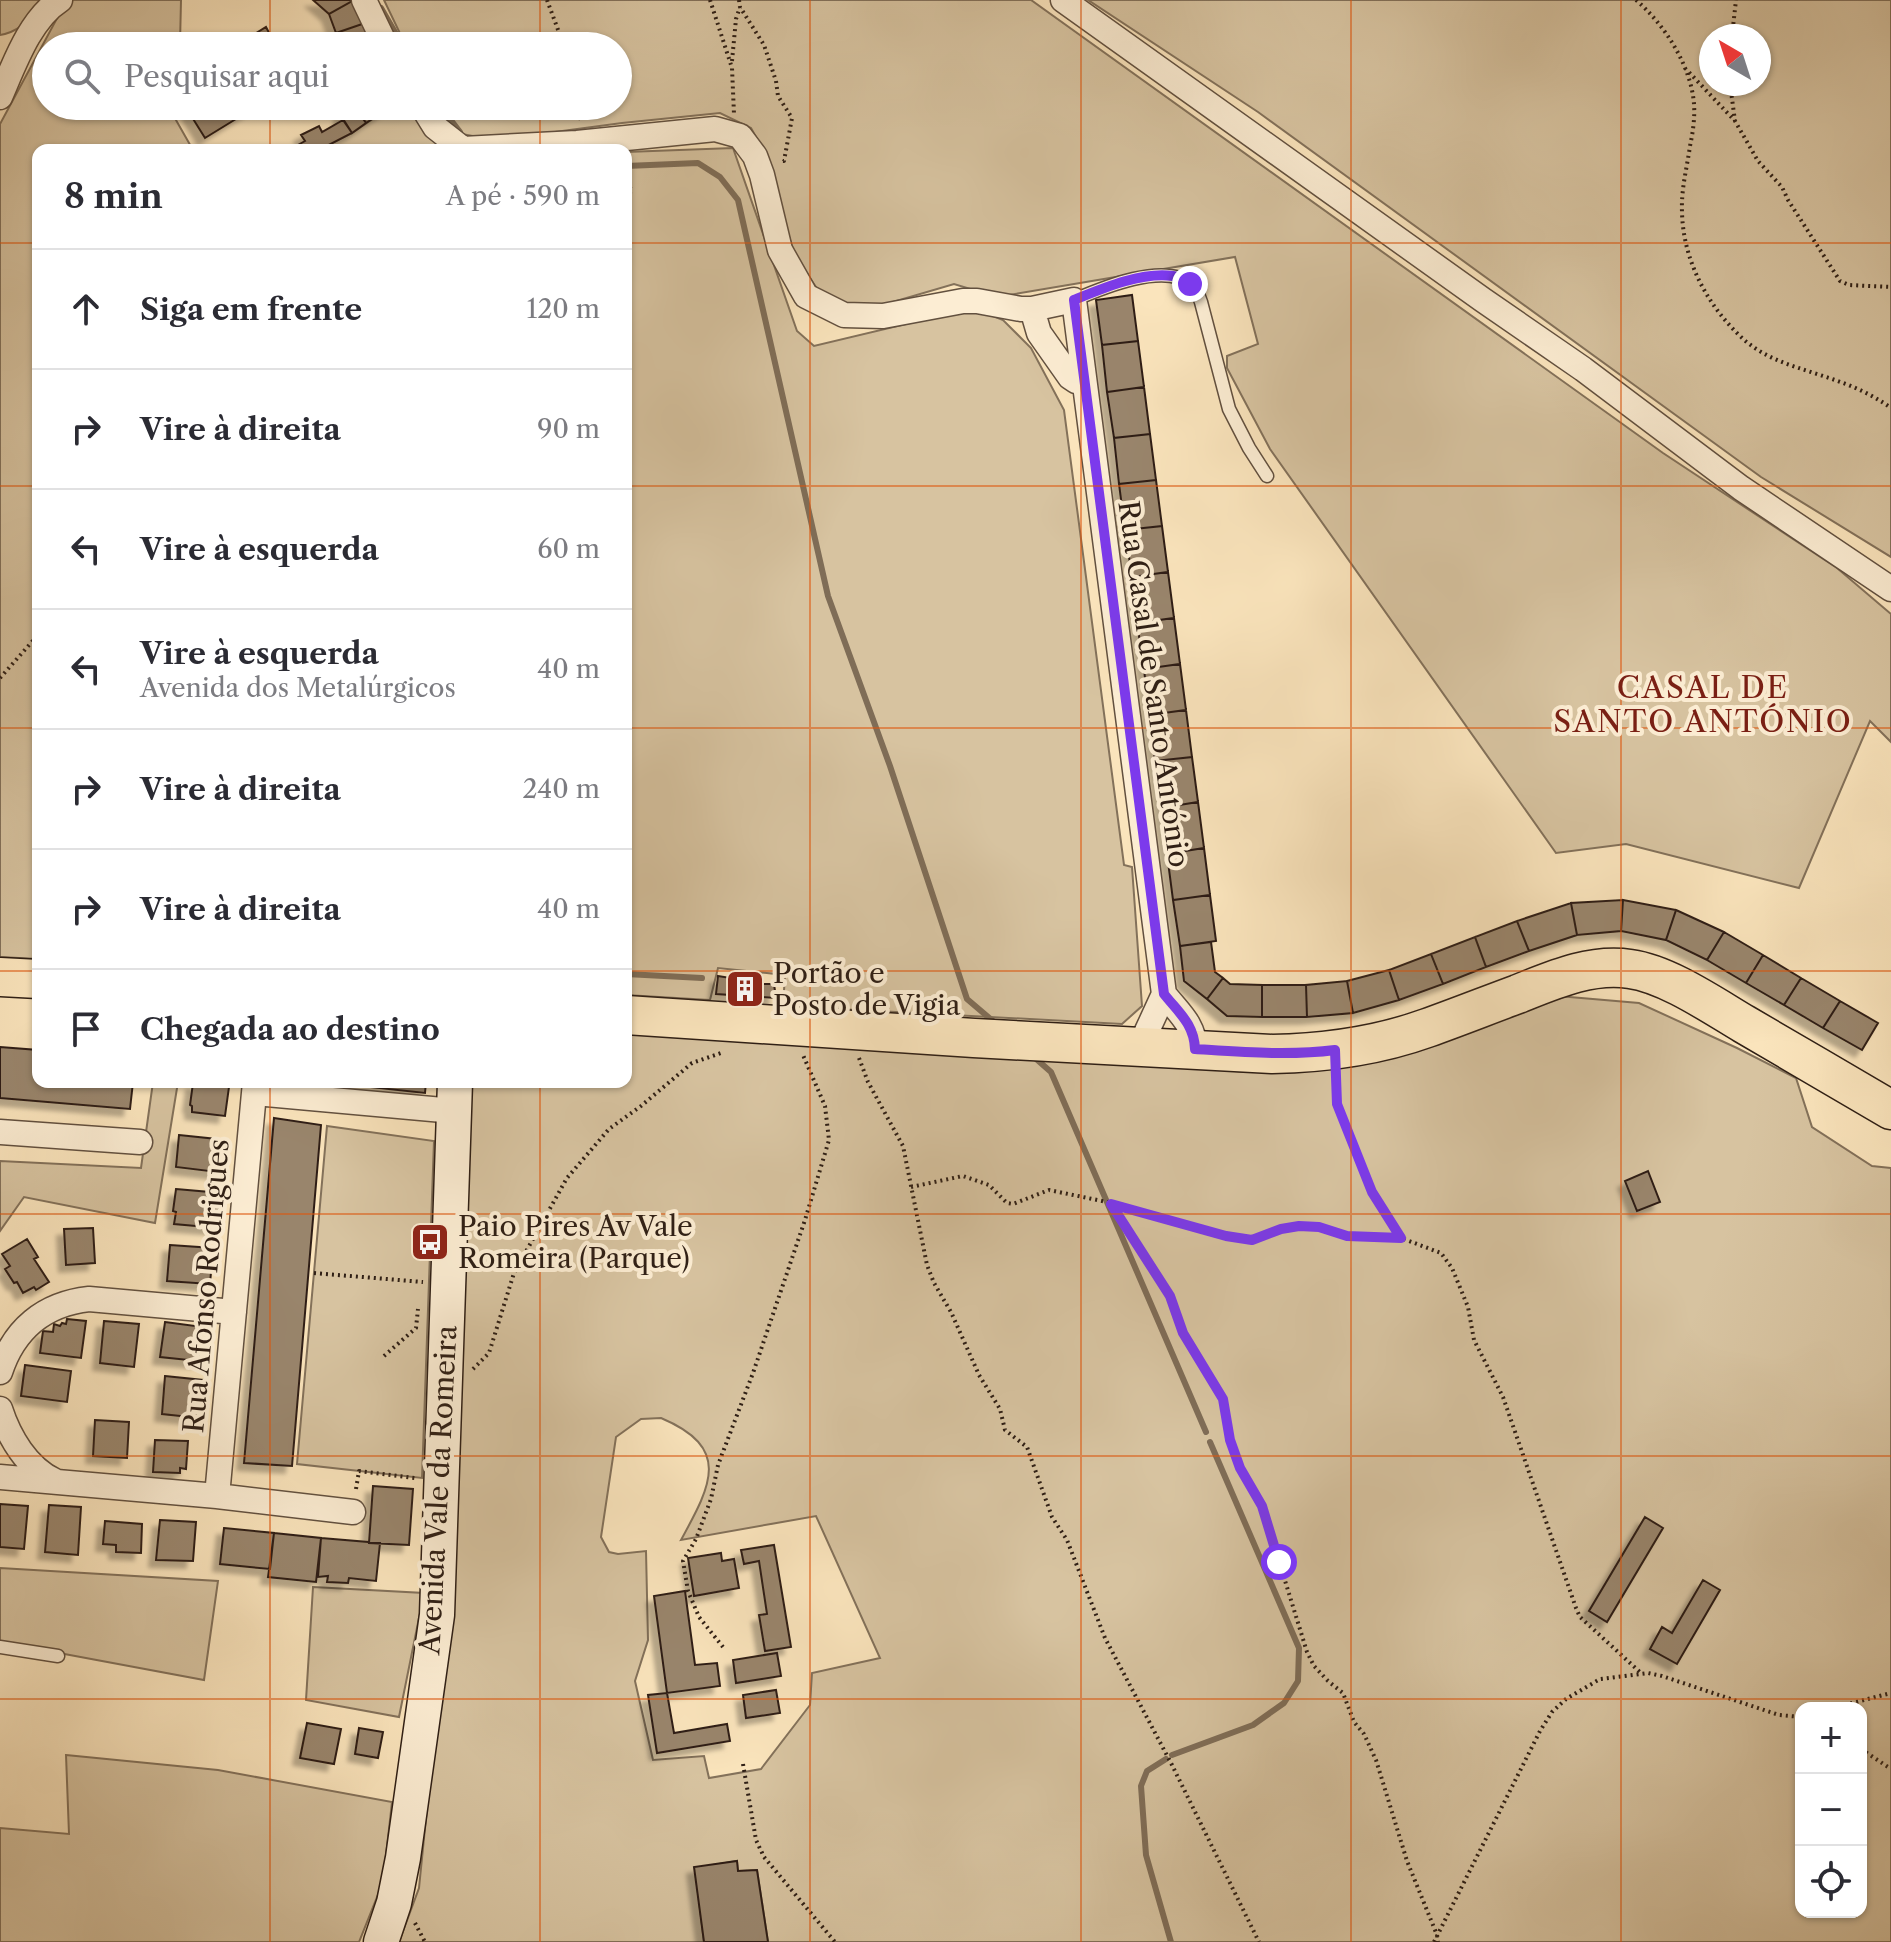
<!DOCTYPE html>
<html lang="pt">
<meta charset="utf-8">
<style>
:root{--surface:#fff;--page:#f7f7f7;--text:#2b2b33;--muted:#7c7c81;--line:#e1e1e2}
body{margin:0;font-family:"Libre Caslon Text",serif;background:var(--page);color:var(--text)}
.controls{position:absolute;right:24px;bottom:24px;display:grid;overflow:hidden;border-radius:16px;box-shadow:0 2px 6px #0004}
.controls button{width:72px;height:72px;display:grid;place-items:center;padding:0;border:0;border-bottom:2px solid var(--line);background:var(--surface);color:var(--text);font:40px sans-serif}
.compass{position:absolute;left:1699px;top:24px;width:72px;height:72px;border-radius:50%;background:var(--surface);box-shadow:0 2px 6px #0004;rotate:321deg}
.stop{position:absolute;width:24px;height:24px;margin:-18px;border:6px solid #7c3aed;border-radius:50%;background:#fff}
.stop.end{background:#7c3aed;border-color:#fff;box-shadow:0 2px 8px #0008}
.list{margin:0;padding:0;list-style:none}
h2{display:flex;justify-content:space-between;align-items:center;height:104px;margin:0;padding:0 32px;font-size:34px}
h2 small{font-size:26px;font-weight:400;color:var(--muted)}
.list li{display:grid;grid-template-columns:52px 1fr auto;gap:24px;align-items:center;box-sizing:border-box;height:120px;padding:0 32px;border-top:2px solid var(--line)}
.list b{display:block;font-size:30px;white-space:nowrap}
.list p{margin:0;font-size:26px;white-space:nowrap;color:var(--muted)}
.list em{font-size:26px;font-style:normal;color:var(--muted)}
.icon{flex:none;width:44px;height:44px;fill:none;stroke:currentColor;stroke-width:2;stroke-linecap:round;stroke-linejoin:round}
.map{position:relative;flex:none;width:1891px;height:1942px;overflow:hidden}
.search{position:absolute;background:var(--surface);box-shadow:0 2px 6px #0004;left:32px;top:32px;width:600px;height:88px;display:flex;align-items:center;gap:20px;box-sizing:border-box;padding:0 28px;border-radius:44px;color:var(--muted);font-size:30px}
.panel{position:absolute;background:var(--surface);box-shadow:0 2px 6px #0004;left:32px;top:144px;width:600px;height:944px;border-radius:16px}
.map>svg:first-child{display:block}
.green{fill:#d7c3a0;stroke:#83715a;stroke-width:2;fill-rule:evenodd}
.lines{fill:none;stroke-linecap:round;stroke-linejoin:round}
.stream{stroke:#7f6d57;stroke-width:6}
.building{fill:#99856c;stroke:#2f1f15;stroke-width:2;filter:url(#shadow)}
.lane-casing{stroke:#62503f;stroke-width:15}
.street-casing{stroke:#62503f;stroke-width:27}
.secondary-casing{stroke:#2f1f15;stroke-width:37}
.primary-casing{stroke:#2f1f15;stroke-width:41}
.path{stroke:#2f1f15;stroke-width:4;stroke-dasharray:2 4;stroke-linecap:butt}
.lane{stroke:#fcedd3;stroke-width:12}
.street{stroke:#fcedd3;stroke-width:24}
.secondary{stroke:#fcedd3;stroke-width:34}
.primary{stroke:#fae4bc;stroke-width:38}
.route{stroke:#7c3aed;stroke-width:10}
.grid{fill:none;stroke:#df560c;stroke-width:2;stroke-opacity:0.55}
.labels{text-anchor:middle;stroke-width:8;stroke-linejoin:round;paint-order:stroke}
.street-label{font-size:28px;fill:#2f1f15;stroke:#fcedd3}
.poi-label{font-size:28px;fill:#2f1f15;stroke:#fcedd3;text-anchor:start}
.neighbourhood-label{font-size:30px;letter-spacing:2px;fill:#7a1f14;stroke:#fcedd3}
</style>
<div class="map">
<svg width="1891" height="1942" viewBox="0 0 1891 1942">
<defs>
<filter id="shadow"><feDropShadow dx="-7" dy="7" stdDeviation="2" flood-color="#0004"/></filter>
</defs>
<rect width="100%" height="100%" fill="#fae4bc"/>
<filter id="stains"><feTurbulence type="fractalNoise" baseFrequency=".0025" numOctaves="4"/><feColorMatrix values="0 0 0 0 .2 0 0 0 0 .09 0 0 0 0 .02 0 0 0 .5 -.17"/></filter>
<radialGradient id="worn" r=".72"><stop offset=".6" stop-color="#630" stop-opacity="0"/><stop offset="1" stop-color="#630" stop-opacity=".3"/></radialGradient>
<path class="green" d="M 0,0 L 50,0 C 35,14 21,32 0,35 Z
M 70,0 L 181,0 L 180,44 L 180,46 L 46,46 L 46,106 L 168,106 L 193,150 L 38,150 L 38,959 L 0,957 L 0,124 L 62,9 Z
M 384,0 L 1031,0 L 1663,453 L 1837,568 L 1891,614 L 1891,742 L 1870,721 L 1799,888 L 1626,844 L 1556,853 L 1270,449 L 1227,368 L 1227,356 L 1258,344 L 1235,257 L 997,297 L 954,284 L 869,309 L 853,307 L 818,290 L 795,256 L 761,146 L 751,128 L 720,113 L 622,123 L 495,140 L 456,133 L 436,106 L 618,106 L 618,46 L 406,46 Z
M 1088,0 L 1891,0 L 1891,557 L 1761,477 L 1258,112 ZM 1711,36 L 1759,36 L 1759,84 L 1711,84 Z
M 392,106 L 412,106 L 443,150 L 318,150 L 352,133 Z
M 733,148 L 797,331 L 814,346 L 973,308 L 1003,320 L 1031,348 L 1064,410 L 1124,865 L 1132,867 L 1142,1006 L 1122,1024 L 783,1006 L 785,975 L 718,968 L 710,1000 L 626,995 L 626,152 Z
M 1558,996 L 1639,1003 L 1737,1048 L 1796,1078 L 1812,1127 L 1872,1166 L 1891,1168 L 1891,1942 L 768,1942 L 757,1870 L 738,1871 L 737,1861 L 695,1868 L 704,1942 L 399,1942 L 419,1888 L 457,1509 L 468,1082 L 626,1082 L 626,1030 L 1108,1060 L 1246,1072 L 1361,1060 ZM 661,1418 C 732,1448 711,1485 681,1540 L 816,1516 L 880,1658 L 812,1673 L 810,1705 L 761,1769 L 709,1778 L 704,1756 L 653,1760 L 635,1681 L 648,1640 L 646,1551 L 618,1554 L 609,1552 L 601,1537 L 616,1437 L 641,1419 ZM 1801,1708 L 1861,1708 L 1861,1912 L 1801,1912 Z
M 153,1082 L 178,1082 L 155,1223 L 24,1197 L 0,1231 L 0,1161 L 141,1168 Z
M 327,1126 L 434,1141 L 422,1478 L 297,1464 Z
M 0,1568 L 218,1581 L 204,1680 L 0,1642 Z
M 313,1587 L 424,1593 L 399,1717 L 306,1700 Z
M 66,1755 L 218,1770 L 392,1802 L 383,1882 L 359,1942 L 0,1942 L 0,1828 L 69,1834 Z"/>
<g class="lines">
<path class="stream" d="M 381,8 L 403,46
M 440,106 L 460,132
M 626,166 L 698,163 L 720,177 L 738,200 L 828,596 L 890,766 L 967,999 L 994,1022
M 626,974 L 702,978
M 1034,1057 L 1051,1072 L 1206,1432
M 1172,1755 L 1253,1725 L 1284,1703 L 1298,1681 L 1299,1648 L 1210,1442
M 1166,1759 L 1147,1771 L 1141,1786 L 1146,1855 L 1171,1942"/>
</g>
<path class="building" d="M 313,0 L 354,0 L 329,14 Z
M 354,0 L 368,22 L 336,33 L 329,14 Z
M 368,22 L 377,46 L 343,46 L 344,45 L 342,39 L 339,40 L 336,33 Z
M 266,27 L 276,46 L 235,46 Z
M 185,106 L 257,106 L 205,138 Z
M 347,106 L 355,106 L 366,123 L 352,133 L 340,114 L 349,109 Z
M 376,106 L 383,106 L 386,110 L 366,123 L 361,116 Z
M 343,120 L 352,133 L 319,150 L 289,150 L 305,141 L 301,135 L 319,126 L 322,132 Z
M 1132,295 L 1138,341 L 1102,345 L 1096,300 Z
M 1138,341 L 1144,387 L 1107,392 L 1102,345 Z
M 1144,387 L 1150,434 L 1114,438 L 1107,392 Z
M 1150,434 L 1156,480 L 1119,484 L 1114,438 Z
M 1156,480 L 1162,526 L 1125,530 L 1119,484 Z
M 1162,526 L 1168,572 L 1132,577 L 1125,530 Z
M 1168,572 L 1174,618 L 1137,623 L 1132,577 Z
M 1174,618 L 1180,664 L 1144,669 L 1137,623 Z
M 1180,664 L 1186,710 L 1149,715 L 1144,669 Z
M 1186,710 L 1192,757 L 1155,761 L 1149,715 Z
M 1192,757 L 1198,802 L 1161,808 L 1155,761 Z
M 1198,802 L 1204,848 L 1167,854 L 1161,808 Z
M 1204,848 L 1210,895 L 1173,900 L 1167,854 Z
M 1210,895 L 1216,941 L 1180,946 L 1173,900 Z
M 1623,900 L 1676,910 L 1666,940 L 1621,931 Z
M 1623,900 L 1621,931 L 1577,935 L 1571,903 Z
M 1571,903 L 1577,935 L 1529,951 L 1517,921 Z
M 1676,910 L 1724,932 L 1707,960 L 1666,940 Z
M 1517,921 L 1529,951 L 1486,967 L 1475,937 Z
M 1724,932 L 1763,955 L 1746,983 L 1707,960 Z
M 1475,937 L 1486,967 L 1443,984 L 1431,954 Z
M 1211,942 L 1215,972 L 1223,978 L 1207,999 L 1184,981 L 1180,946 Z
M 1431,954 L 1443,984 L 1399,1000 L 1389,970 Z
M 1763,955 L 1801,978 L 1784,1005 L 1746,983 Z
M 1389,970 L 1399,1000 L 1353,1013 L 1347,981 Z
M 718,976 L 737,979 L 737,984 L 774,984 L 776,998 L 716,994 Z
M 1223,978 L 1230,984 L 1262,985 L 1262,1017 L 1227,1016 L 1207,999 Z
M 1801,978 L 1840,1001 L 1823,1028 L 1784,1005 Z
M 1347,981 L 1353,1013 L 1307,1017 L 1306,985 Z
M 1262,985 L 1306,985 L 1307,1017 L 1262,1017 Z
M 1840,1001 L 1878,1023 L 1862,1050 L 1823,1028 Z
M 0,1047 L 38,1050 L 38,1082 L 133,1082 L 130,1109 L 0,1098 Z
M 324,1082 L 426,1082 L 425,1093 Z
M 193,1083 L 229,1087 L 225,1116 L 192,1112 L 192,1106 L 190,1105 Z
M 274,1118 L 321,1125 L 292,1466 L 244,1463 Z
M 179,1135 L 226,1140 L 224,1163 L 218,1162 L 217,1172 L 176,1167 Z
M 1648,1171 L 1660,1202 L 1637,1211 L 1625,1181 Z
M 176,1189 L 221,1193 L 218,1228 L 174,1224 L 176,1212 L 173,1211 Z
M 93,1228 L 95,1263 L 66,1265 L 64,1229 Z
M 27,1239 L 38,1257 L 34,1259 L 49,1282 L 36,1290 L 34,1287 L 23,1293 L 17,1282 L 14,1283 L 5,1269 L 10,1266 L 2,1254 Z
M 170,1245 L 213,1248 L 210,1284 L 167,1281 Z
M 67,1319 L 86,1321 L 81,1358 L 40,1353 L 43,1331 L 53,1332 L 54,1324 L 60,1326 L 62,1323 L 66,1324 Z
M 104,1321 L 139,1324 L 134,1367 L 100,1363 Z
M 165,1322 L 203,1327 L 198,1361 L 160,1357 Z
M 25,1365 L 71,1371 L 67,1402 L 21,1396 Z
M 165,1376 L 203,1380 L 199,1418 L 162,1414 Z
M 95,1420 L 129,1422 L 127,1458 L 93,1456 Z
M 155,1440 L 188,1441 L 186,1469 L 180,1468 L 180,1473 L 153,1472 Z
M 373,1486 L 413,1489 L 409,1545 L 369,1543 Z
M 0,1504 L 28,1506 L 24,1549 L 0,1547 Z
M 49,1505 L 81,1507 L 78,1555 L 45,1552 Z
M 1645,1517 L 1663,1528 L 1607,1622 L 1589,1611 Z
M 160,1520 L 196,1522 L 193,1561 L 156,1560 Z
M 105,1521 L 142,1524 L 141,1553 L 116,1552 L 116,1545 L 103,1544 Z
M 224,1528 L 274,1533 L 270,1569 L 220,1564 Z
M 274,1533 L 321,1538 L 316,1582 L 268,1577 Z
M 321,1538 L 380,1543 L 376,1581 L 349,1578 L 348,1583 L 327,1582 L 328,1576 L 318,1577 Z
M 774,1545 L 791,1647 L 765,1651 L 759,1615 L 767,1614 L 759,1561 L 744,1564 L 741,1550 Z
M 721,1553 L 722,1561 L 734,1559 L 739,1588 L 694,1596 L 688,1558 Z
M 1703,1580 L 1720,1590 L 1677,1664 L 1650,1649 L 1662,1627 L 1672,1633 Z
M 685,1591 L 695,1665 L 717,1663 L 720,1686 L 667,1693 L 654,1596 Z
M 777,1653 L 781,1676 L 736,1683 L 733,1660 Z
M 776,1690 L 780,1713 L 746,1718 L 743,1695 Z
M 667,1693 L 674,1733 L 727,1724 L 730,1741 L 657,1753 L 648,1695 Z
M 307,1723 L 341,1729 L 334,1764 L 300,1758 Z
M 359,1728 L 383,1732 L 378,1758 L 355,1754 Z
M 737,1861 L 738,1871 L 757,1870 L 768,1942 L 704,1942 L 694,1867 Z"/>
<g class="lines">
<defs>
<path id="lane" d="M 1074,300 C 1102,288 1165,261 1192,285 C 1197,290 1199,296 1201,302 L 1229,409 L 1249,448 L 1267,476
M 0,1647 L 58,1656"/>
<path id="street" d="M 364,0 L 386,46
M 1063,0 L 1483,300 L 1583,369 L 1741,488 L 1891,589
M 0,97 C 14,65 30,19 60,0
M 422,106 L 435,127 L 463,149 L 577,143 L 715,129 L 740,136 L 755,156 L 762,175 L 780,250 L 806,296 L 844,315 L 883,316 L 963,301 L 977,301 L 1021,309 L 1032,309 L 1074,300 L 1164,994
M 1032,309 L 1039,333 L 1070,377 L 1076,381 L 1083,382
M 1144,1047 L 1147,1031 L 1164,994 C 1179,1013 1194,1024 1195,1049
M 254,1093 L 454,1111
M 0,1132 L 140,1142
M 0,1372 C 14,1329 44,1304 89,1299 L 234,1312
M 0,1409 C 9,1437 27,1468 55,1481
M 0,1477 L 217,1496 L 353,1512
M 217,1496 L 255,1082"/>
<path id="secondary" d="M 381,1942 L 394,1903 L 403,1858 L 437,1615 L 455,1082"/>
<path id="primary" d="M 0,977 L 38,979
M 626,1015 L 974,1038 L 1272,1054 C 1325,1053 1377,1046 1427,1028 C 1458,1017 1488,1005 1518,994 C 1553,980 1591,963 1630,969 C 1667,974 1712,1005 1744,1024 C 1793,1053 1842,1081 1891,1110"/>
</defs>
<use href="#lane" class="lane-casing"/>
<use href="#street" class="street-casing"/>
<use href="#secondary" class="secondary-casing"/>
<use href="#primary" class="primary-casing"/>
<path class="path" d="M 547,0 L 564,46
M 710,0 L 732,68 L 734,114
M 739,0 L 740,7 L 764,45 L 776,81 L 778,96 L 792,118 L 784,161 L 781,161
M 1636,0 C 1664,24 1691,65 1694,104 C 1695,117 1693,132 1690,146 C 1687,168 1681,189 1682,212 C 1683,259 1706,303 1739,335 C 1762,358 1790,365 1820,375 C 1845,383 1869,392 1891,408
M 1732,36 L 1736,0
M 732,61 L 736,19 L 740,7
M 1685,68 L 1735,121 L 1758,161 L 1782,187 L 1788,200 L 1840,281 L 1849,285 L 1891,287
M 1730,84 L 1735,121
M 578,120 L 579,106
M 626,175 L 631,190 L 626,206
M 0,678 L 38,635
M 859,1058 L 868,1082 L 903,1146 L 927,1265 L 934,1283 L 951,1312 L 979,1375 L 1000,1409 L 1005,1430 L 1027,1447 L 1052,1517 L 1067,1540 L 1105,1638 L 1172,1765 L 1259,1942
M 1336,1076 L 1337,1104 L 1372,1192 L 1401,1238 L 1441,1253 L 1452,1268 L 1468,1307 L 1474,1340 L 1503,1397 L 1576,1608 L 1580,1617 L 1642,1674
M 911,1187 L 963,1176 L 989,1185 L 1007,1203 L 1013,1204 L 1049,1190 L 1107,1202 L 1226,1236 L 1252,1240 L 1281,1229 L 1299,1226 L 1319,1227 L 1347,1236 L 1401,1238
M 1111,1204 L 1170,1296 L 1183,1333 L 1223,1399 L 1230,1440 L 1240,1468 L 1262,1506 L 1307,1652 L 1314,1666 L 1328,1681 L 1343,1693 L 1354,1722 L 1364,1734 L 1376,1760 L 1407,1861 L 1437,1935 L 1438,1942
M 314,1273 L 423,1282
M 384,1356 L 416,1328 L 418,1309
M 473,1369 L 489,1353 L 514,1273 L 567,1178 L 609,1129 L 641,1106 L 692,1063 L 724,1052
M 356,1489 L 359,1471 L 415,1478
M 723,1647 L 699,1617 L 688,1591 L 683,1561 L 696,1539 L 711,1499 L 718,1465 L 753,1373 L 805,1220 L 829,1140 L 825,1106 L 803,1055
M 1833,1708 L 1891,1693
M 1861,1749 L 1891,1769
M 743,1764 L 756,1840 L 764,1857 L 835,1942
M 415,1923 L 425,1942
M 1434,1942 L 1540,1731 L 1552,1712 L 1566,1699 L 1600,1679 L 1648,1673 L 1662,1676 L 1779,1715 L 1801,1717"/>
<use href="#lane" class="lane"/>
<use href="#street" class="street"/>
<use href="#secondary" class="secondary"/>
<use href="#primary" class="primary"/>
</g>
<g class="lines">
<path class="route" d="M 1190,284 C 1185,281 1179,277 1173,276 C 1143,271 1101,289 1074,300 L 1164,994 C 1179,1013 1194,1024 1195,1049 C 1242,1052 1289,1056 1335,1050 L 1337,1104 L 1372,1192 L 1401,1238 L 1347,1236 L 1319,1227 L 1299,1226 L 1281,1229 L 1252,1240 L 1226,1236 L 1111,1204 L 1170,1296 L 1183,1333 L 1223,1399 L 1230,1440 L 1240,1468 L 1262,1506 L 1279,1562"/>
</g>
<path class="grid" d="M 270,0 L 270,46M 540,0 L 540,46M 810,0 L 810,1942M 1081,0 L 1081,1942M 1351,0 L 1351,1942M 1621,0 L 1621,1942M 270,106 L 270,150M 540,106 L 540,150M 0,243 L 38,243M 626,243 L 1891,243M 0,486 L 38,486M 626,486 L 1891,486M 0,728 L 38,728M 626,728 L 1891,728M 0,971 L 38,971M 626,971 L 1891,971M 270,1082 L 270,1942M 540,1082 L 540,1942M 0,1214 L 1891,1214M 0,1456 L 1891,1456M 0,1699 L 1891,1699"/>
<defs>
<symbol id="building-square" viewBox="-11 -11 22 22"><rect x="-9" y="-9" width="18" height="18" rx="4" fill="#8f2418" stroke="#fcedd3"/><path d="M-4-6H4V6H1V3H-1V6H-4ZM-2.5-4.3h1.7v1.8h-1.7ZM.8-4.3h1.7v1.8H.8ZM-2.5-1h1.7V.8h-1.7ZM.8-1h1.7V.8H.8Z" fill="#fff"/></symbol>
<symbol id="bus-square" viewBox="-11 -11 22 22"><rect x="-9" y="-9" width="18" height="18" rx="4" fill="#8f2418" stroke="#fcedd3"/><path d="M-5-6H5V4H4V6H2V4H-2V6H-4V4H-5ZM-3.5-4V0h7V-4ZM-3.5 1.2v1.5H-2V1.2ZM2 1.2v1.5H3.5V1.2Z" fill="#fff"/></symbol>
</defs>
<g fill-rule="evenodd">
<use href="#building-square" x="723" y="967" width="44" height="44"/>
<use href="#bus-square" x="408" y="1220" width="44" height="44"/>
</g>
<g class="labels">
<g class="street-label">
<text transform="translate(1154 684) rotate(82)" y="10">Rua Casal de Santo António</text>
<text transform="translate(206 1286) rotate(-85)" y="10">Rua Afonso Rodrigues</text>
<text transform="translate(438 1490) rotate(-87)" y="10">Avenida Vale da Romeira</text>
</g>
<g class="poi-label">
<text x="773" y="983">Portão e<tspan x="773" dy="32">Posto de Vigia</tspan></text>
<text x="458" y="1236">Paio Pires Av Vale<tspan x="458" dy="32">Romeira (Parque)</tspan></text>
</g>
<g class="neighbourhood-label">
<text x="1703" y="698">CASAL DE<tspan x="1703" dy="34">SANTO ANTÓNIO</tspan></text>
</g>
</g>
<rect width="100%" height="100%" filter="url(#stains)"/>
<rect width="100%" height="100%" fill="url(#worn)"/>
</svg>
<div class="controls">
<button>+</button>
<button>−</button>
<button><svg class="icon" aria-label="locate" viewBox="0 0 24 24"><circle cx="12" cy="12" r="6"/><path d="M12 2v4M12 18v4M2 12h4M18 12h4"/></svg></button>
</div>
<svg class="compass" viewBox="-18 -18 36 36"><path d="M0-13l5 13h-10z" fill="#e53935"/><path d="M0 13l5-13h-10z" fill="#7c7c81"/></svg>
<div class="stop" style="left:1279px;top:1562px"></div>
<div class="stop end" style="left:1190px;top:284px"></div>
<div class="search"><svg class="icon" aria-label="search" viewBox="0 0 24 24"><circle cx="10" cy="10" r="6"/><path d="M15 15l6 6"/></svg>Pesquisar aqui</div>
<section class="panel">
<h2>8 min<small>A pé · 590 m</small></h2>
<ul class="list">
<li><svg class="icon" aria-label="ahead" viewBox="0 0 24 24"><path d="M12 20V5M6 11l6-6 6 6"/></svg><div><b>Siga em frente</b></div><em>120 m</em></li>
<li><svg class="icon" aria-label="right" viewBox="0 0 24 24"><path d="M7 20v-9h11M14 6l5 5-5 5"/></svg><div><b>Vire à direita</b></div><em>90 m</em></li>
<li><svg class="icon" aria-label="left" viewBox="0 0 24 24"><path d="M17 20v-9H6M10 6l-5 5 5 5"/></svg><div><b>Vire à esquerda</b></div><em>60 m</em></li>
<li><svg class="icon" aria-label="left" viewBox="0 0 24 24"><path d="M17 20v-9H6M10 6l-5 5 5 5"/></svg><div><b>Vire à esquerda</b><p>Avenida dos Metalúrgicos</p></div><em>40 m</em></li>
<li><svg class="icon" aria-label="right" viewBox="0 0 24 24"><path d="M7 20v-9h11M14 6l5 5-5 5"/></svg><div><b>Vire à direita</b></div><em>240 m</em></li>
<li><svg class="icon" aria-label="right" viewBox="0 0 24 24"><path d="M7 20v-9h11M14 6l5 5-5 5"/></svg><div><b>Vire à direita</b></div><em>40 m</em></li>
<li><svg class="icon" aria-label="arrive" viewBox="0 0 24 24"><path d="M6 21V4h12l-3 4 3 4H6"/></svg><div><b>Chegada ao destino</b></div></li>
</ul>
</section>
</div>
